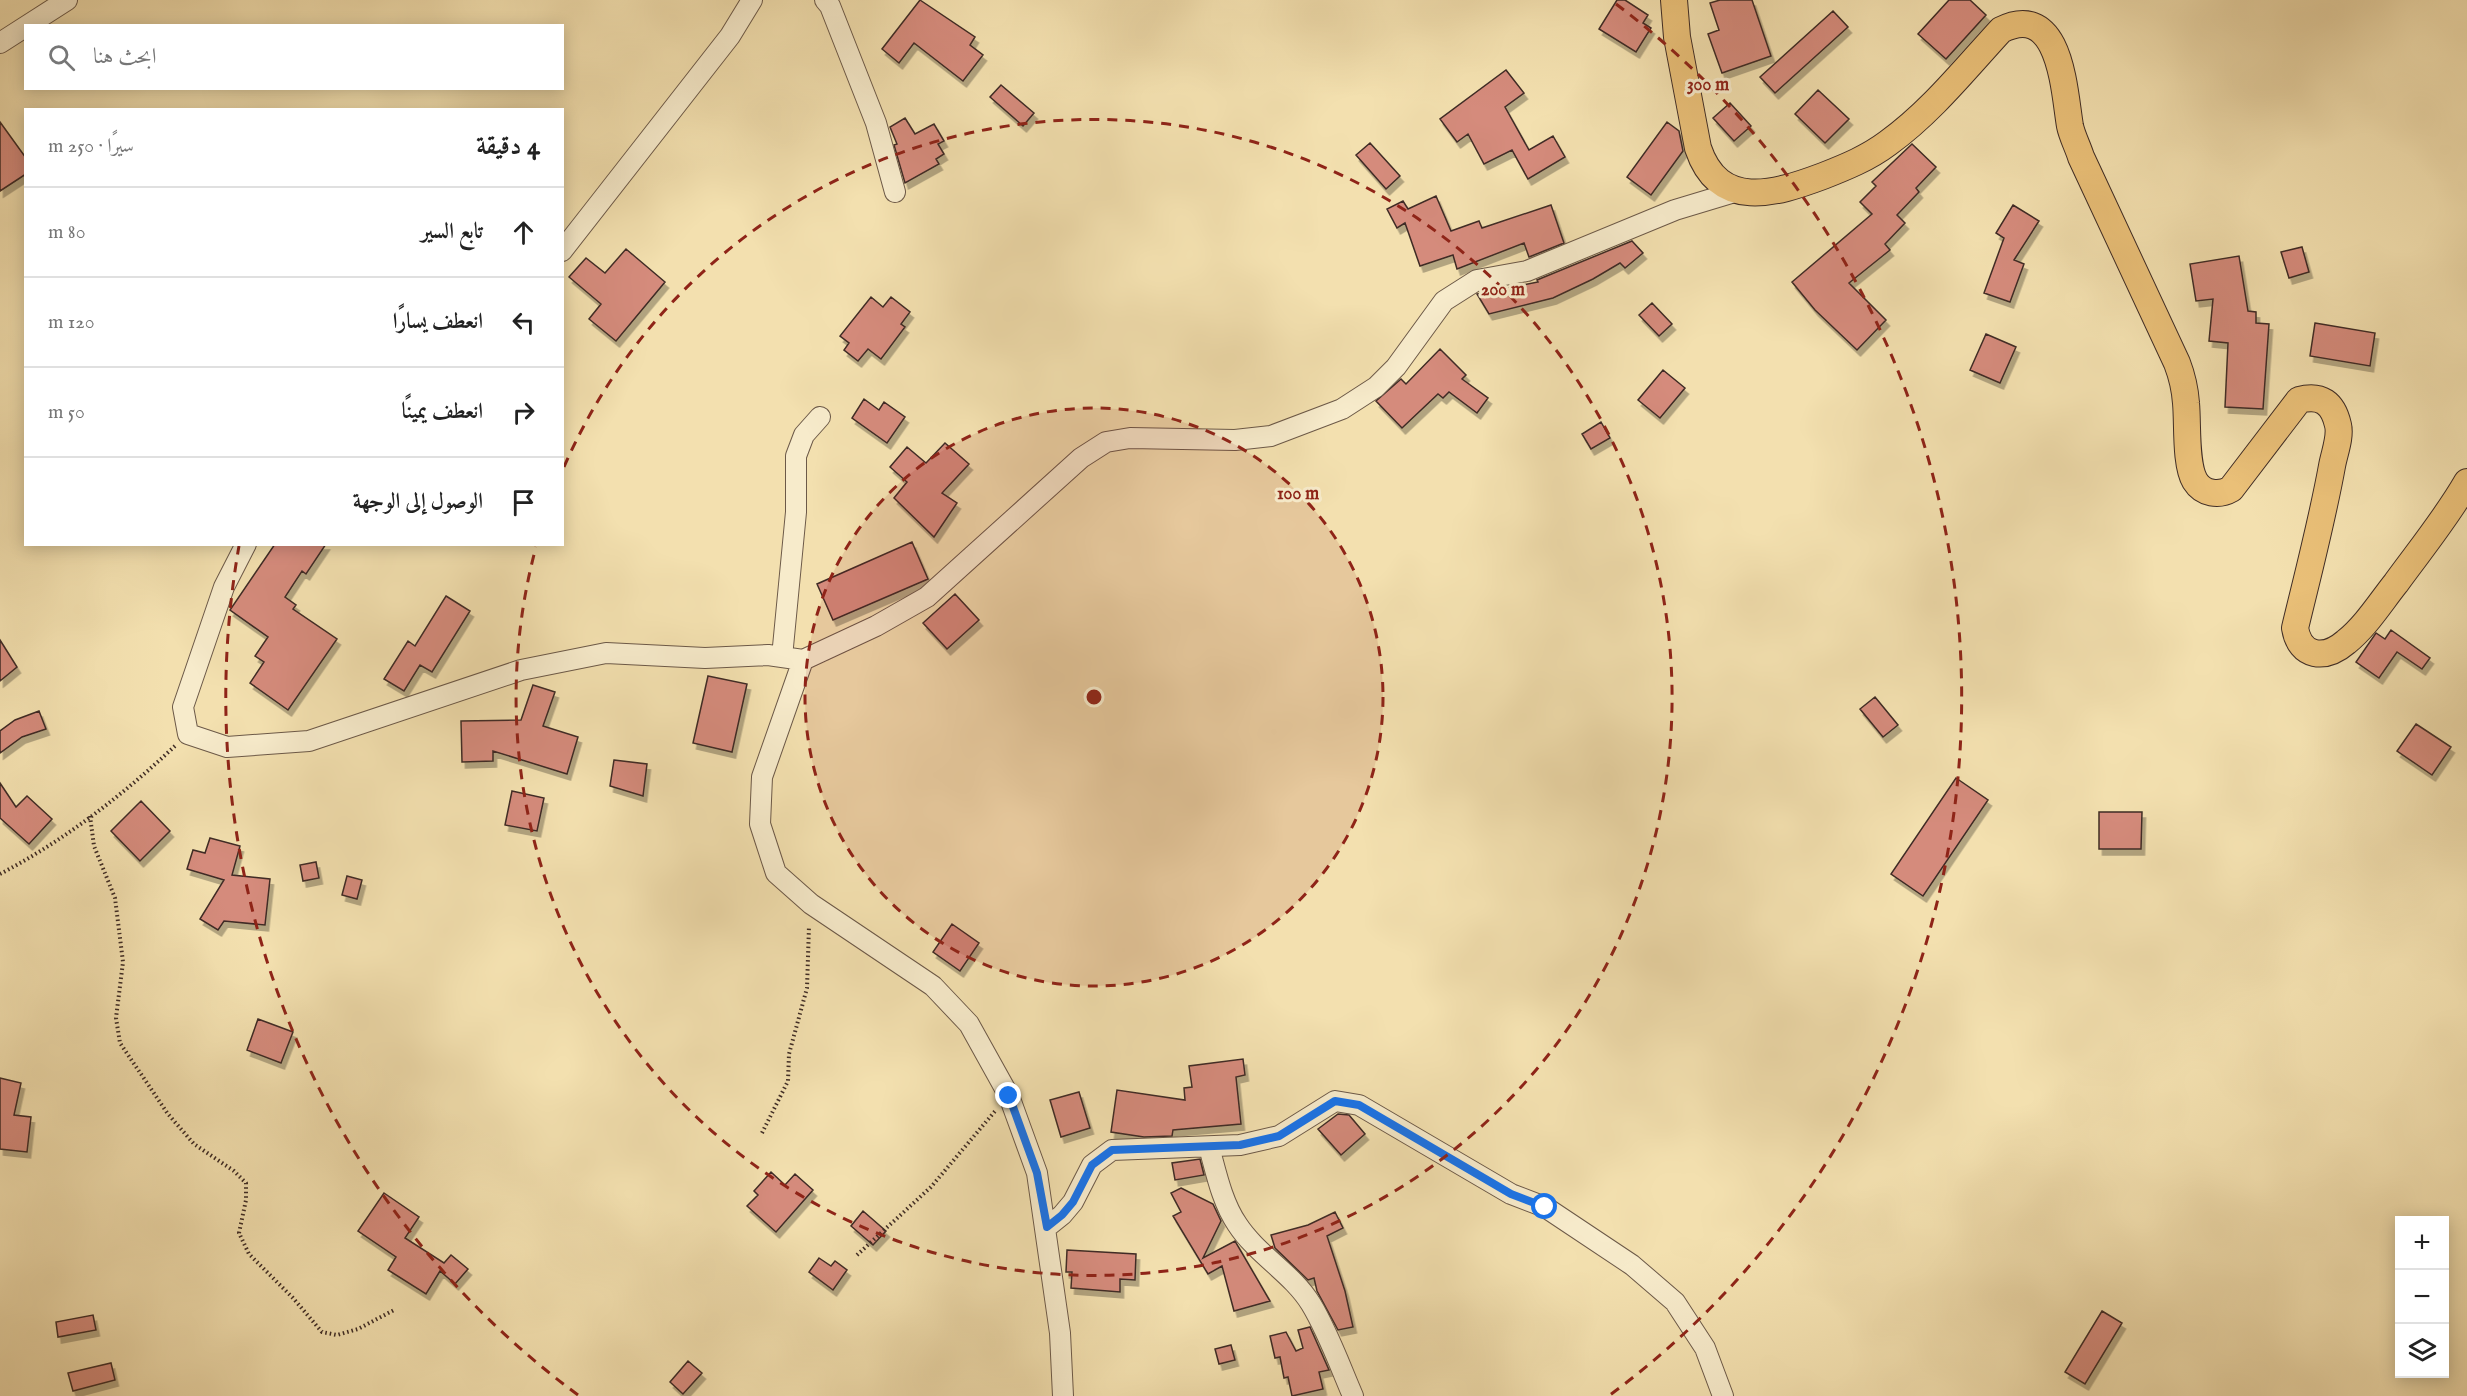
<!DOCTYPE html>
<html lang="ar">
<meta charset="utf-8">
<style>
:root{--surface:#fff;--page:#f2f2f2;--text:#222;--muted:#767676;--line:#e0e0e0}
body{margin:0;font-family:"IM FELL English",Amiri,serif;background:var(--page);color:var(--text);direction:rtl}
.controls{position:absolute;right:18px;bottom:18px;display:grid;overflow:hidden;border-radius:0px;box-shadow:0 3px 15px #0003}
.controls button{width:54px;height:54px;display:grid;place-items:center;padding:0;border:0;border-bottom:2px solid var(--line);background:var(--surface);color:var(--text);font:30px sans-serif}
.stop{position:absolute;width:18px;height:18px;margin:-14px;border:4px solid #1a73e8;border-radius:50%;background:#fff}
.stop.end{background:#1a73e8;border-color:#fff;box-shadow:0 2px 6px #0008}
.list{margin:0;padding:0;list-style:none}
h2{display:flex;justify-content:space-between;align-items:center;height:78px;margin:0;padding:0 24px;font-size:26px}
h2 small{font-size:20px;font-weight:400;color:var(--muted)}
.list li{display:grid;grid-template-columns:39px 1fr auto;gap:18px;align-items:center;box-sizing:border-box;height:90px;padding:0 24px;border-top:2px solid var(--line)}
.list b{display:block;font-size:22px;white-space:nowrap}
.list em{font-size:20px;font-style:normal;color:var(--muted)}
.icon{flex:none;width:33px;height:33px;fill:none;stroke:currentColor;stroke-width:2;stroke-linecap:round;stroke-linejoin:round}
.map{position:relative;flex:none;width:2467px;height:1396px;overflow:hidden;direction:ltr}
.search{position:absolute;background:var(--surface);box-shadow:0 3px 15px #0003;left:24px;top:24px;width:540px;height:66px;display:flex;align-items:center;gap:15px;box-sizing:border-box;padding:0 21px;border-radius:0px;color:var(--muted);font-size:22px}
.panel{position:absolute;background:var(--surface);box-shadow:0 3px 15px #0003;left:24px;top:108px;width:540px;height:438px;border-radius:0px;direction:rtl}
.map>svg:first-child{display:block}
.building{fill:#d58b7c;stroke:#3f2c25;stroke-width:1.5;filter:url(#shadow)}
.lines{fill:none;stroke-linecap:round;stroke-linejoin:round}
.minor-casing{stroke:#6c5948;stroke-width:22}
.major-casing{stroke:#3f2c25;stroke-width:28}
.path{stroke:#3f2c25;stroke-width:4;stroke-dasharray:1.5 3;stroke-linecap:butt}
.minor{stroke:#f7ebcb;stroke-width:20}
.major{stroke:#eac078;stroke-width:26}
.route{stroke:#1a73e8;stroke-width:8}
.ring{fill:none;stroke:#8f2418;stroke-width:3;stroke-dasharray:10 8}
.centre{fill:#8f2418;stroke:#f7ebcb;stroke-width:3}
.ring-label{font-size:18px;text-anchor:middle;font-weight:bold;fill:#8f2418;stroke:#f7ebcb;stroke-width:6;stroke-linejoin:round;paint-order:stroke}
</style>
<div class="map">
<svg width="2467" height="1396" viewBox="0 0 2467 1396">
<defs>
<filter id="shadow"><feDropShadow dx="3.5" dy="6" stdDeviation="0" flood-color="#0004"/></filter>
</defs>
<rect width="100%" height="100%" fill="#f3e0af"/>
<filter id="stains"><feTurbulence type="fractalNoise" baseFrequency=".00333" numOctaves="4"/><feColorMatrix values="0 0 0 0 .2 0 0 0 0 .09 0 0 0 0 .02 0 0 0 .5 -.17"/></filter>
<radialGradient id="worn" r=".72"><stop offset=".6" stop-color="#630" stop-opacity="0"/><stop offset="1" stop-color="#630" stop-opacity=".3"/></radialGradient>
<path class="building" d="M 920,0 L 975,37 L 970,45 L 983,55 L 963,81 L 914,43 L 899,63 L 882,49 Z
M 1617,0 L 1625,0 L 1648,15 L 1643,23 L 1651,28 L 1636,52 L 1599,29 Z
M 1720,0 L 1752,0 L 1771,56 L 1722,73 L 1708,34 L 1719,30 L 1710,3 Z
M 1949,0 L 1970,0 L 1986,15 L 1946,59 L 1918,34 Z
M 1833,11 L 1848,27 L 1775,93 L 1760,77 Z
M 1506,70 L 1524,93 L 1505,107 L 1529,150 L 1553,136 L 1565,157 L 1528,179 L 1512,150 L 1484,164 L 1468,134 L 1457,142 L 1440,119 Z
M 1001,85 L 1034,113 L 1023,126 L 990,97 Z
M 1818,90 L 1849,119 L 1825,143 L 1795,114 Z
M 1730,103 L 1751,126 L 1734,141 L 1713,118 Z
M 905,118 L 915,134 L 934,124 L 944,141 L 938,144 L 944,154 L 936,159 L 939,164 L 905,183 L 894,145 L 897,144 L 890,127 Z
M 0,122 L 26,158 L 26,174 L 0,191 Z
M 1667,122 L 1679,131 L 1683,151 L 1651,195 L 1627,177 Z
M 1370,143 L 1400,176 L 1386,189 L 1356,155 Z
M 1912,144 L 1936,167 L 1916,188 L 1919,192 L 1897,215 L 1905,223 L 1885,244 L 1890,250 L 1849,283 L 1886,320 L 1857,350 L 1815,310 L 1792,282 L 1872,214 L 1860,202 L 1876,186 L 1872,182 Z
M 1436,196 L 1451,231 L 1479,221 L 1482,228 L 1551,205 L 1564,243 L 1529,257 L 1524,243 L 1457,269 L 1453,255 L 1420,266 L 1405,223 L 1397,228 L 1387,209 L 1403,201 L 1408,209 Z
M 2013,205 L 2039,221 L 2014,260 L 2024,264 L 2010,302 L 1984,293 L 2004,238 L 1996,233 Z
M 1632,241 L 1643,253 L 1625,268 L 1620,263 L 1593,279 L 1553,298 L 1489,314 L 1477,294 L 1538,282 L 1537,280 Z
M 2302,247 L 2309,272 L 2289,278 L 2281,252 Z
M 626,249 L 665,282 L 616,341 L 589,319 L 601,304 L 569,277 L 586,258 L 605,273 Z
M 2239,256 L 2248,311 L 2256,312 L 2256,323 L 2269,324 L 2263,409 L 2225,407 L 2228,343 L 2209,341 L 2213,299 L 2196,301 L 2190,264 Z
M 871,297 L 883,307 L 891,297 L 910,312 L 901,324 L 905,327 L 881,359 L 868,349 L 858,361 L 844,350 L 849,343 L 840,336 Z
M 1652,303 L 1672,324 L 1659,336 L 1639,315 Z
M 2315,323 L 2375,333 L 2370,366 L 2310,356 Z
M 1986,334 L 2016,347 L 2000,383 L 1970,370 Z
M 1440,349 L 1466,375 L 1462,379 L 1488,398 L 1477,413 L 1449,392 L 1443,398 L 1438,394 L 1402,428 L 1376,401 L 1401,379 L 1406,384 Z
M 1663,370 L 1685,388 L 1660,418 L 1638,400 Z
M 864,399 L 879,410 L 884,402 L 905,417 L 887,443 L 852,418 Z
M 1601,422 L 1610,438 L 1591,449 L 1582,434 Z
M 945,443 L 969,464 L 942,493 L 957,503 L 934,537 L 894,498 L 907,482 L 890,467 L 907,447 L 926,463 Z
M 912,542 L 928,579 L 833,620 L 817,584 Z
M 275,544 L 326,544 L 306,574 L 302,571 L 285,597 L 296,605 L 293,609 L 337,639 L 288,710 L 250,683 L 264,662 L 255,656 L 268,637 L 230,610 Z
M 955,594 L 979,620 L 947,649 L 923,623 Z
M 446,596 L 470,611 L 432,672 L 420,665 L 404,691 L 384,679 L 408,641 L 415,646 Z
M 2391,630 L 2430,658 L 2422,669 L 2397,652 L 2379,678 L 2356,662 L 2376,633 L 2385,639 Z
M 0,640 L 17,667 L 0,681 Z
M 708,676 L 747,684 L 732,752 L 693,743 Z
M 533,685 L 555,692 L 543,726 L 578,737 L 567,774 L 493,751 L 493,761 L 462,762 L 461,721 L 521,720 Z
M 1875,697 L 1898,725 L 1883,737 L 1860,709 Z
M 39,711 L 46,729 L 22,737 L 0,753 L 0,731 L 15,720 Z
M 2416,724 L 2451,747 L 2432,775 L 2397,751 Z
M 614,760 L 647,764 L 643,796 L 610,786 Z
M 1956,778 L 1988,800 L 1923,896 L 1891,874 Z
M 0,783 L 16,807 L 27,796 L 52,819 L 29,844 L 0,818 Z
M 512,791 L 544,798 L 537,831 L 505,825 Z
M 141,801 L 170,831 L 140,861 L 111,831 Z
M 2099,812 L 2142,812 L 2141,849 L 2099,849 Z
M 210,838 L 240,846 L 232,875 L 270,879 L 265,925 L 224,921 L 218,930 L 200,919 L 224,880 L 187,869 L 193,850 L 205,853 Z
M 316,862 L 319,878 L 303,881 L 300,865 Z
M 347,876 L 362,880 L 357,899 L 342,895 Z
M 952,924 L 979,943 L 960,971 L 933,952 Z
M 258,1019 L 293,1032 L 281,1063 L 247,1050 Z
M 1243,1059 L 1245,1075 L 1236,1077 L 1241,1124 L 1173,1130 L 1172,1136 L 1144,1137 L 1111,1132 L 1117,1090 L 1185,1100 L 1184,1088 L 1192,1087 L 1189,1066 Z
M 0,1078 L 21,1083 L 14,1115 L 31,1117 L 27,1152 L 0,1149 Z
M 1079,1092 L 1090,1128 L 1061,1137 L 1050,1100 Z
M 1338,1114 L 1349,1115 L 1365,1134 L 1341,1155 L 1318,1129 Z
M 1200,1159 L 1204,1175 L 1175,1180 L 1172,1163 Z
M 771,1172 L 785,1185 L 795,1174 L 813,1190 L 776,1232 L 747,1206 L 758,1195 L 754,1191 Z
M 1181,1188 L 1213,1204 L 1221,1221 L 1203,1258 L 1235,1241 L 1270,1301 L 1234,1311 L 1222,1266 L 1208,1274 L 1173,1216 L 1181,1212 L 1171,1193 Z
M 384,1193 L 419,1217 L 405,1238 L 444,1263 L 451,1255 L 468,1269 L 455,1284 L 440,1271 L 426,1294 L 388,1270 L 396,1257 L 358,1231 Z
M 863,1211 L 886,1231 L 873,1245 L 851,1226 Z
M 1335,1212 L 1343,1228 L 1327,1236 L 1345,1291 L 1353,1327 L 1338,1330 L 1317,1291 L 1314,1278 L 1308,1280 L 1275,1248 L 1271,1235 L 1308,1225 Z
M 1067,1250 L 1136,1254 L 1135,1280 L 1120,1279 L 1120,1292 L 1071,1288 L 1072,1272 L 1066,1272 Z
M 819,1258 L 831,1266 L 835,1261 L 847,1270 L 833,1290 L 809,1272 Z
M 2102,1311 L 2122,1323 L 2085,1384 L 2065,1372 Z
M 93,1315 L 96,1330 L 58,1337 L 56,1322 Z
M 1310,1327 L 1329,1370 L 1319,1372 L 1323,1389 L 1292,1396 L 1288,1377 L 1284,1378 L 1280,1357 L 1275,1358 L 1270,1336 L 1286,1332 L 1296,1351 L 1303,1348 L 1298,1330 Z
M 1231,1345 L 1235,1360 L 1219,1364 L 1215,1349 Z
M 688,1361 L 702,1373 L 683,1394 L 670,1382 Z
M 111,1363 L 115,1380 L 73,1391 L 68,1373 Z"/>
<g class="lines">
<defs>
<path id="minor" d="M 825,0 L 830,6 L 876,123 L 895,192
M 0,43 L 67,0
M 562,251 L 730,36 L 752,0
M 246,544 L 224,587 L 183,707 L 188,734 L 227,747 L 309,741 L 521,670 L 606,653 L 705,658 L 768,655 L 803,660
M 782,657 L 796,512 L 796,456 L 804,435 L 820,417
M 1209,1147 C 1216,1172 1222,1202 1237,1224 C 1257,1255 1292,1273 1311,1304 C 1328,1332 1340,1366 1353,1396
M 1047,1227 L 1062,1215 L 1073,1202 L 1092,1165 L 1112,1150 L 1240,1145 L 1279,1136 L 1335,1101 L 1359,1105 L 1511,1194 L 1545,1207 L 1632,1265 L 1675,1302 L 1705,1348 L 1723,1396
M 1063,1396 L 1060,1333 L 1037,1173 L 1009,1096 L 969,1024 L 933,986 L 811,904 L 776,873 L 760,824 L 762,777 L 803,660 L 876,626 L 927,597 L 1081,458 L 1106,442 L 1130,438 L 1235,440 L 1271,436 L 1342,409 L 1376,387 L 1396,367 L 1444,301 L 1477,280 L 1527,271 L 1675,210 L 1738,191"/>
<path id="major" d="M 1674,0 L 1677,37 L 1698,148 C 1719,211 1775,194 1823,176 C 1846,167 1868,158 1888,143 C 1931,112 1965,69 2001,30 C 2061,0 2064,91 2070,126 C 2072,136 2078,147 2081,157 L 2177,363 C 2182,376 2185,389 2186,403 C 2188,424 2185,464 2195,481 C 2203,494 2219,496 2231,489 L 2299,400 C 2321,394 2333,403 2338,425 C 2341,437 2334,454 2332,466 C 2322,521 2308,574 2295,628 C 2300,658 2325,660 2346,642 C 2366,626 2380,603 2396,583 C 2420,550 2447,517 2467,482"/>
</defs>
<use href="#minor" class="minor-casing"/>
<use href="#major" class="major-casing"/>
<path class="path" d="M 90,816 L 94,846 L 115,898 L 123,962 L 116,1018 L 120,1043 L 168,1114 L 194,1144 L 234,1171 L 246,1183 L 246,1200 L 239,1233 L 249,1254 L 293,1298 L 322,1332 L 337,1335 L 358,1329 L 394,1310
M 0,874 C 65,840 123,795 176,745
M 762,1133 L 788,1081 L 789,1054 L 807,988 L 809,926
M 857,1255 L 931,1187 L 996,1110"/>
<use href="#minor" class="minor"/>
<use href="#major" class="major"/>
</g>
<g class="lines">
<path class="route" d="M 1009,1096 L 1037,1173 L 1047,1227 L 1062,1215 L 1073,1202 L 1092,1165 L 1112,1150 L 1240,1145 L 1279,1136 L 1335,1101 L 1359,1105 L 1511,1194 L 1545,1207"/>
</g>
<circle cx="1094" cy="697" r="289" fill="#8f2418" fill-opacity=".12"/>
<g class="ring">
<circle cx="1094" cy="697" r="289"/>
<path d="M564 467A578 578 0 1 1 536 547"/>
<path d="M578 1395A868 868 0 0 1 239 546M1616 4A868 868 0 0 1 1610 1395"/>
</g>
<circle cx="1094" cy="697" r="9" class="centre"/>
<g class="ring-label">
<text x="1708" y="90">300 m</text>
<text x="1503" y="295">200 m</text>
<text x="1298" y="499">100 m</text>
</g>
<rect width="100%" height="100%" filter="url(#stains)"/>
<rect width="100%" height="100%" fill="url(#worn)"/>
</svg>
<div class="controls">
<button>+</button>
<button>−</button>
<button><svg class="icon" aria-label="layers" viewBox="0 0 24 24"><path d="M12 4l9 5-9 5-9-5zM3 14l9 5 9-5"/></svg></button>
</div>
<div class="stop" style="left:1545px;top:1207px"></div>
<div class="stop end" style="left:1009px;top:1096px"></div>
<div class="search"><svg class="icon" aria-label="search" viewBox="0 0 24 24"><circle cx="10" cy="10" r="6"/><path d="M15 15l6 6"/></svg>ابحث هنا</div>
<section class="panel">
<h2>4 دقيقة<small>سيرًا · 250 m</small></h2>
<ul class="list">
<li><svg class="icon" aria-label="ahead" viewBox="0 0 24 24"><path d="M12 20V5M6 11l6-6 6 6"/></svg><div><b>تابع السير</b></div><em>80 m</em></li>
<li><svg class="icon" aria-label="left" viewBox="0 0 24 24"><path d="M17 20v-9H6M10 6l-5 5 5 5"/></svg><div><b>انعطف يسارًا</b></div><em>120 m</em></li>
<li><svg class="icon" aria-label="right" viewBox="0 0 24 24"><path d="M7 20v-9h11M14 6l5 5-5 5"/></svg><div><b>انعطف يمينًا</b></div><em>50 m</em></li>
<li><svg class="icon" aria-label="arrive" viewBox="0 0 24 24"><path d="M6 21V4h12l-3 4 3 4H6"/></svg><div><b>الوصول إلى الوجهة</b></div></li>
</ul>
</section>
</div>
